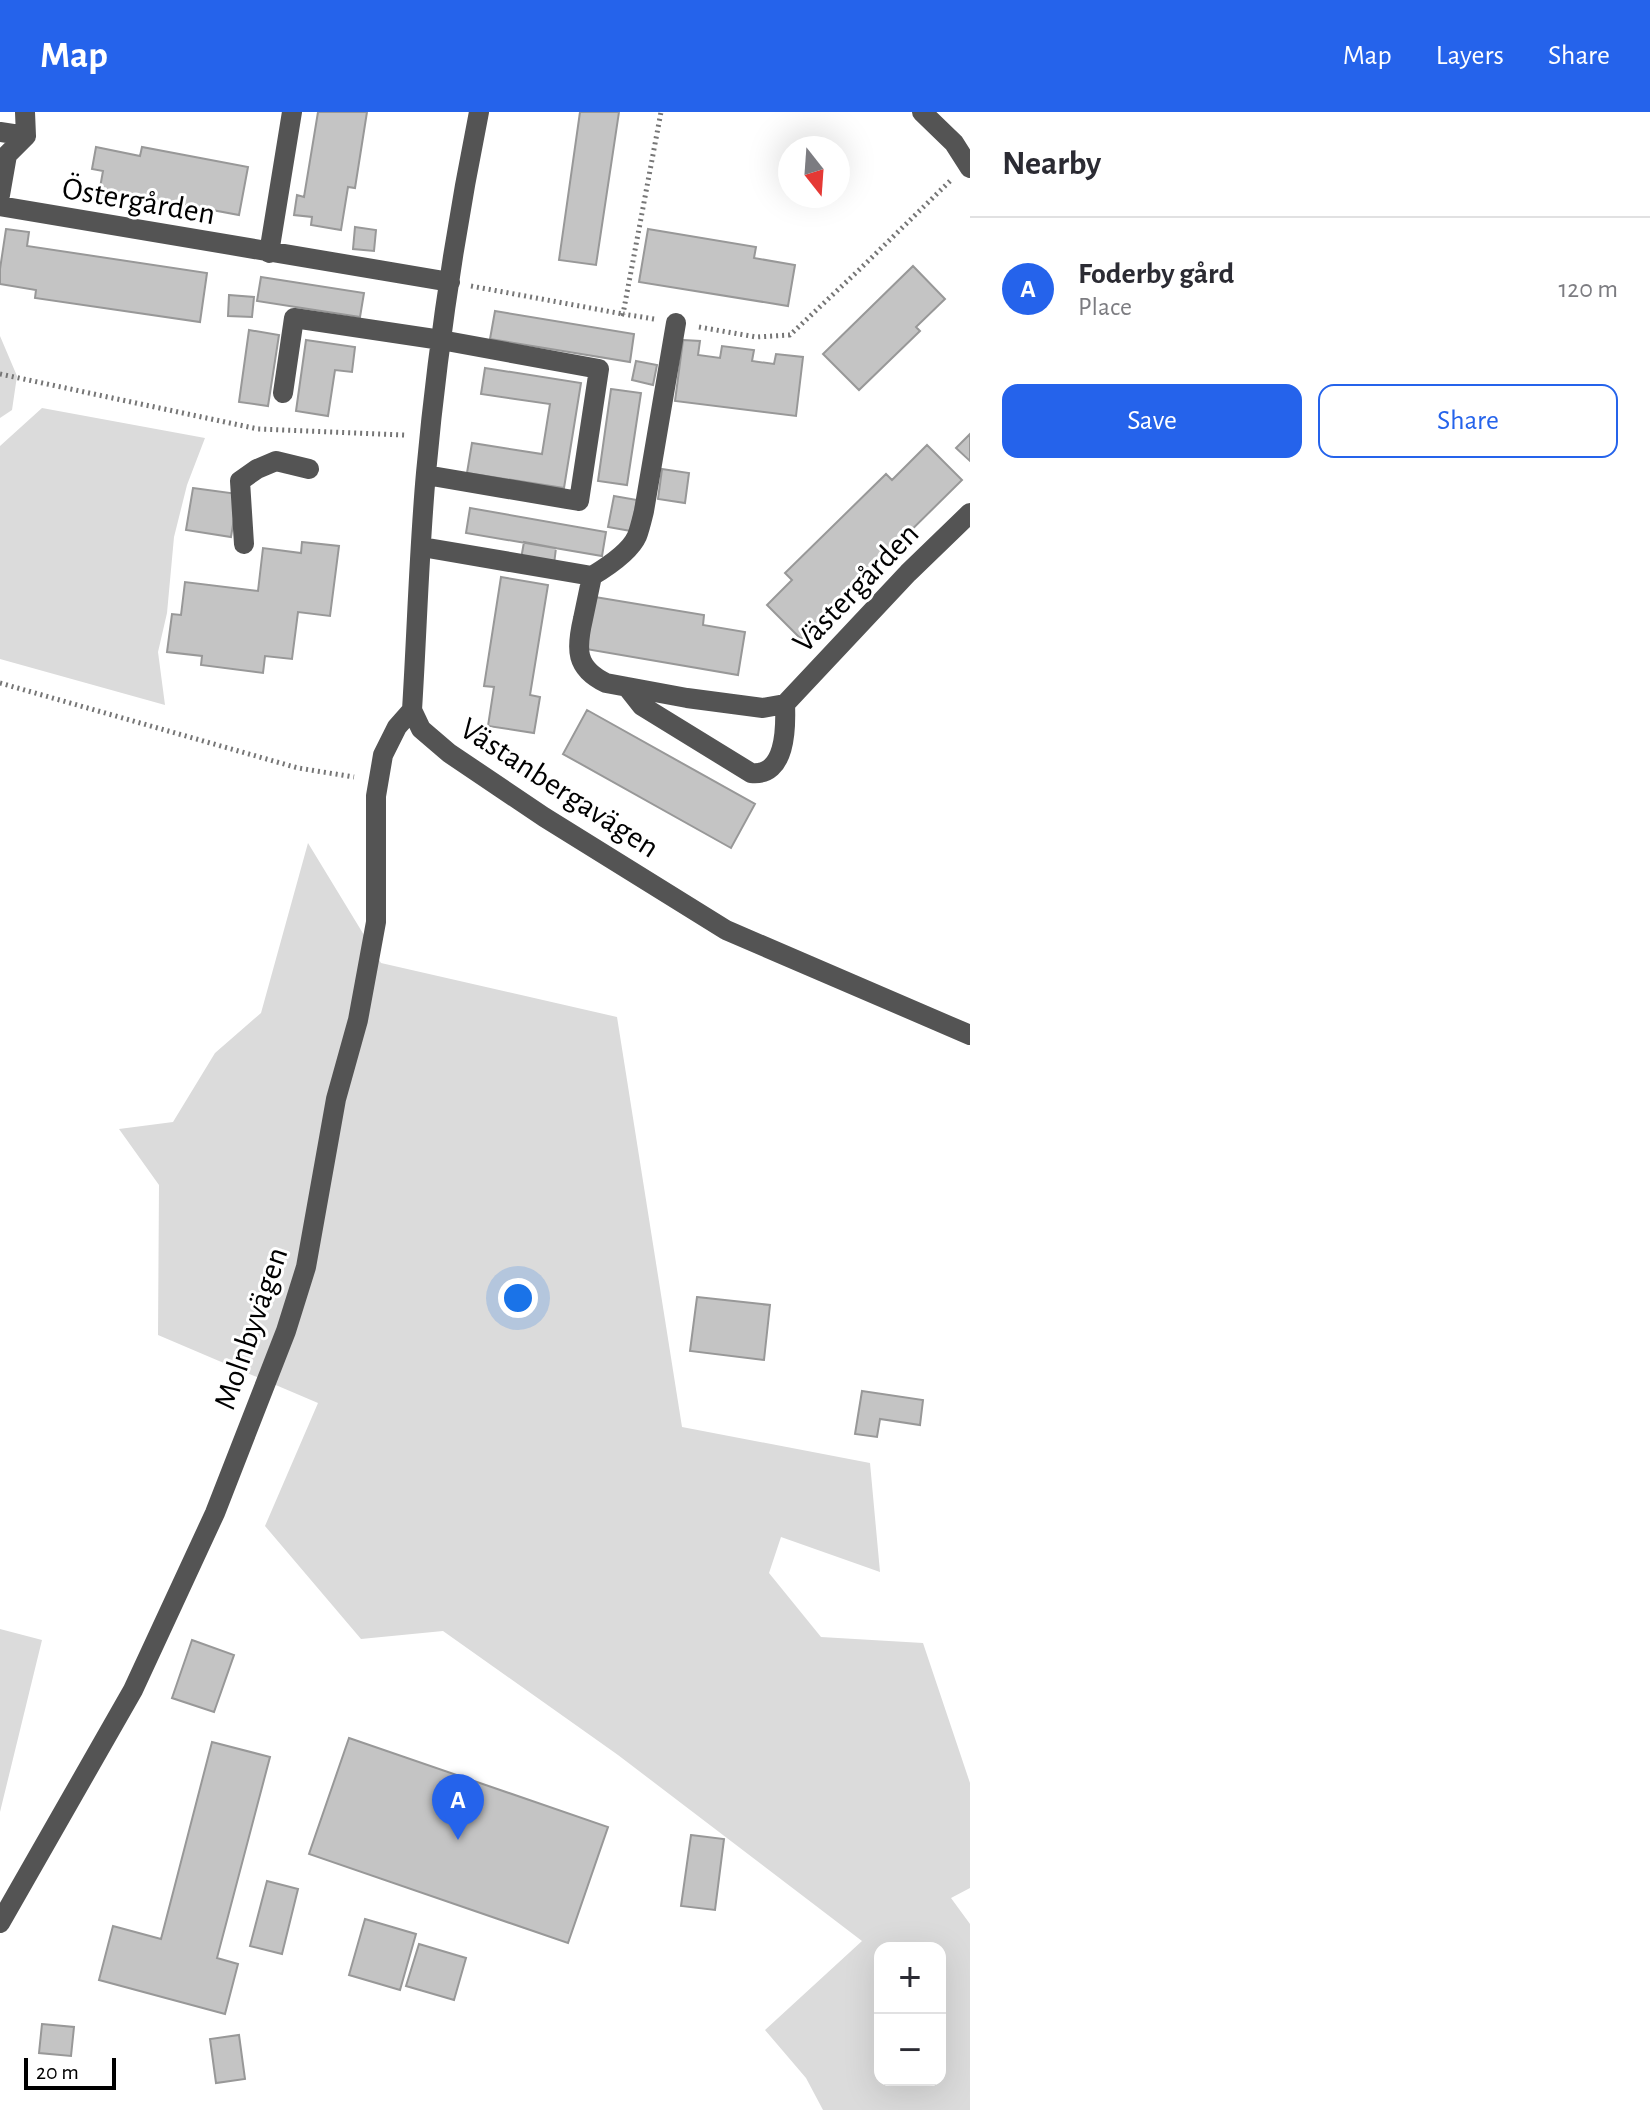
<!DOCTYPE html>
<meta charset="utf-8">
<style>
:root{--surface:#fff;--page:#f7f7f7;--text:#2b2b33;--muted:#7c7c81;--line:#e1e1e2;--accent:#2563eb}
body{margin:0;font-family:"Alegreya Sans",sans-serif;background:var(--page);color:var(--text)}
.controls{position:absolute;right:24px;bottom:24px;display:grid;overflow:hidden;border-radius:16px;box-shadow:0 8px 32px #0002}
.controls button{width:72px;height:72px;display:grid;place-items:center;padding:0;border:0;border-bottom:2px solid var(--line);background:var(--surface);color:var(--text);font:40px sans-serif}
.compass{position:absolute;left:778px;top:24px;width:72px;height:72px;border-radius:50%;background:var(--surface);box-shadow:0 8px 32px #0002;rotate:163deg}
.scale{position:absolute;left:24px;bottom:20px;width:92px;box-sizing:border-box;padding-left:8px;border:4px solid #000;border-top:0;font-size:22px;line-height:28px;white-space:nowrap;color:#000;-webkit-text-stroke:6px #fff;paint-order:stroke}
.you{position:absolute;left:518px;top:1186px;width:28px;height:28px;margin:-20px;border:6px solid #fff;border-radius:50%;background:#1a73e8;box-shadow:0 0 0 12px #1a73e833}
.badge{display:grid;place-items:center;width:52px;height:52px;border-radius:50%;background:var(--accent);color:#fff;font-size:26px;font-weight:700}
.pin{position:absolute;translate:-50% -66px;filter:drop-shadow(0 2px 4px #0008)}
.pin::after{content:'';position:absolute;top:42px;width:28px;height:24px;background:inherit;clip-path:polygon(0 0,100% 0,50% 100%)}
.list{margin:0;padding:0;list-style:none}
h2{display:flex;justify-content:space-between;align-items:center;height:104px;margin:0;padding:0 32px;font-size:34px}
h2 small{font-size:26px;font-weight:400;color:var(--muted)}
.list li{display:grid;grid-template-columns:52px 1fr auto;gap:24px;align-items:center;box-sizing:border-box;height:144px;padding:0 32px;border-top:2px solid var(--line)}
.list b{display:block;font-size:30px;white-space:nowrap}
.list p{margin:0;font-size:26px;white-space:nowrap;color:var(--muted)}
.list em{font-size:26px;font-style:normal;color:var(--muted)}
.actions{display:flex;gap:16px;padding:24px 32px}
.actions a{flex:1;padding:18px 0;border:2px solid var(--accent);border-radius:16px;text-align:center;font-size:28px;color:var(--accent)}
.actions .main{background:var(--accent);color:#fff}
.map{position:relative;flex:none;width:970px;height:1998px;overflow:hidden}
header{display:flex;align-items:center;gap:48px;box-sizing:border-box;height:112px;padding:0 40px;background:var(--accent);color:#fff}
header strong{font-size:38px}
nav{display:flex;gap:44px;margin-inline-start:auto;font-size:28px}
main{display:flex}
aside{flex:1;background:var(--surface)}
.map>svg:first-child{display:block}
.green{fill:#dbdbdb;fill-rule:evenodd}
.building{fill:#c4c4c4;stroke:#989898;stroke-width:2}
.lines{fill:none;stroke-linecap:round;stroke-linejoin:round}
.path{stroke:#767676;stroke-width:5;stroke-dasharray:2 4;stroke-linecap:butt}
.minor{stroke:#545454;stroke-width:20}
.labels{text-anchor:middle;stroke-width:6;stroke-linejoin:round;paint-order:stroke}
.street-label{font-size:32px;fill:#000;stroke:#fff}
</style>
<header>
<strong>Map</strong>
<nav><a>Map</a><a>Layers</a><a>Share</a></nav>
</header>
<main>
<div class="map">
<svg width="970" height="1998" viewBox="0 0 970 1998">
<rect width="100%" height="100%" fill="#fff"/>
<path class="green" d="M 0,224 L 17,264 L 12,298 L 0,306 Z
M 42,296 L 205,326 L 187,373 L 174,425 L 167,501 L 158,540 L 165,593 L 0,547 L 0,334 Z
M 308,731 L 381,851 L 617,905 L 682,1315 L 870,1351 L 880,1460 L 781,1425 L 769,1461 L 821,1525 L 923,1531 L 970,1671 L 970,1776 L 951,1786 L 970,1812 L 970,1998 L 823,1998 L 806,1966 L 765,1918 L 862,1829 L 618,1643 L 443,1519 L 361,1527 L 265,1414 L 318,1291 L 158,1223 L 159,1073 L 119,1017 L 173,1010 L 215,941 L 261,901 ZM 880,1836 L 940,1836 L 940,1968 L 880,1968 Z
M 0,1517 L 42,1528 L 0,1700 Z"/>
<path class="building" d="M 318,0 L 367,0 L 355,76 L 348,75 L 341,118 L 311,113 L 312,105 L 294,103 L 297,83 L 304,85 Z
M 580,0 L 619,0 L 596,153 L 559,148 Z
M 96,35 L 140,44 L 142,35 L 248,55 L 239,103 L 121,81 L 119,91 L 98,87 L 103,59 L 92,57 Z
M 355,115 L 376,118 L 374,139 L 353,137 Z
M 6,117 L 29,120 L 27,134 L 207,161 L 200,210 L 35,186 L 36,178 L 0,172 L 0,157 Z
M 648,117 L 756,135 L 754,146 L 795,153 L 788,194 L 639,170 Z
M 913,154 L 945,187 L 916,215 L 920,219 L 859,278 L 823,242 Z
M 261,165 L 364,181 L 360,205 L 257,189 Z
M 229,183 L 254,185 L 252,205 L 228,204 Z
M 495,199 L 634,222 L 630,250 L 490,227 Z
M 249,218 L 279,223 L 268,294 L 239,290 Z
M 306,228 L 355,235 L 352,260 L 335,258 L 328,304 L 296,299 Z
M 683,228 L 700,229 L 698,243 L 720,246 L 722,234 L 754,238 L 752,249 L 774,252 L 776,242 L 803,245 L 796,304 L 675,289 Z
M 636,249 L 657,253 L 653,273 L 632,268 Z
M 485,256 L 581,271 L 564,376 L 467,361 L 472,331 L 542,342 L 550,292 L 481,282 Z
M 611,277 L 641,281 L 627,373 L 598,369 Z
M 970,322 L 970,349 L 956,336 Z
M 927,333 L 962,368 L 801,527 L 767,493 L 792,468 L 785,461 L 886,362 L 892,368 Z
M 662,357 L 689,361 L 685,391 L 658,387 Z
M 193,376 L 238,382 L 231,425 L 186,418 Z
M 614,384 L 637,388 L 631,419 L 608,415 Z
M 470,396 L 606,420 L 602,444 L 466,421 Z
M 302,430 L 339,434 L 330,504 L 298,500 L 292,547 L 265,544 L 263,561 L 201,553 L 202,544 L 167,540 L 172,502 L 181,503 L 185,470 L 258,479 L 263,436 L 301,441 Z
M 524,430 L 556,436 L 554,452 L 521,447 Z
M 501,465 L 548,473 L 530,583 L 540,585 L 534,621 L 488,614 L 494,575 L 484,574 Z
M 595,485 L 704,503 L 703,513 L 745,520 L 738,563 L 586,537 Z
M 587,598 L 755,692 L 731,736 L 563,642 Z
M 697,1185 L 770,1193 L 764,1248 L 690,1239 Z
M 862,1279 L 923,1288 L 920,1313 L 880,1307 L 877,1325 L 855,1322 Z
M 192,1528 L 234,1543 L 214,1600 L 172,1586 Z
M 349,1626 L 608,1715 L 568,1831 L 309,1742 Z
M 212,1630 L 270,1645 L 217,1846 L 238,1852 L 225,1902 L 99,1868 L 113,1814 L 161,1827 Z
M 691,1723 L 724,1727 L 715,1798 L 681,1794 Z
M 267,1769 L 298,1777 L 282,1842 L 250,1834 Z
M 365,1807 L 416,1822 L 400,1878 L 349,1863 Z
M 419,1832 L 466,1846 L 454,1888 L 406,1874 Z
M 42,1912 L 74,1915 L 71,1944 L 39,1941 Z
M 239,1923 L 245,1967 L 216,1971 L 210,1927 Z"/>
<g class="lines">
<path class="path" d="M 471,174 L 623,202
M 654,207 L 623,202 L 661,0
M 699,215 L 756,225 L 790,223 L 860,157 L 950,69
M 0,262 L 258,317 L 405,323
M 0,571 L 298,656 L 354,665"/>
<path class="minor" d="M 479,0 C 455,119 437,240 426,361 C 419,439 417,519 412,598 L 421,617 L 449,641 L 544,705 L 726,818 L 970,923
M 922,0 L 954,31 L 970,56
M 0,20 L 26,24
M 0,83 L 7,43 L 26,24 L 25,0
M 0,94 L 450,170
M 269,141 L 292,0
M 283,281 L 294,206 L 441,228 L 599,257 L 579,389 L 426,363
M 244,432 L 240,369 L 257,357 L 276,349 L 309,357
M 422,435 L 592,464 C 607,455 630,440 637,424 C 640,416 642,407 644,399 L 676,211
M 592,464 C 589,478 586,493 583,507 C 576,537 575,556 606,571 L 687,586 L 763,596 L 785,592
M 627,575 L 642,594 L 751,661 C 786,665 786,616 785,592 L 908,461 L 970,401
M 0,1811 L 133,1578 L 215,1401 L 286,1219 L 306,1155 L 336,987 L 358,908 L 376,810 L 376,684 L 383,643 L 397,615 L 412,598"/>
</g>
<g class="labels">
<g class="street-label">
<text transform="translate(139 88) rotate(10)" y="11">Östergården</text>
<text transform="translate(855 475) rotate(-46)" y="11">Västergården</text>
<text transform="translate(560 675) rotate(33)" y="11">Västanbergavägen</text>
<text transform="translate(250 1216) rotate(-71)" y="11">Molnbyvägen</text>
</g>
</g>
</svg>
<div class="controls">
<button>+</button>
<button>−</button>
</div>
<svg class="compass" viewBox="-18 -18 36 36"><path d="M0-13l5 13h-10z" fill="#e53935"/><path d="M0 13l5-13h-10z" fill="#7c7c81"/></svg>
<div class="scale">20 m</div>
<div class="you"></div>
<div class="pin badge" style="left:458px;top:1728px">A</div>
</div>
<aside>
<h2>Nearby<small></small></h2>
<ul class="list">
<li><span class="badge">A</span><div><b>Foderby gård</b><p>Place</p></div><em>120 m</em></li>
</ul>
<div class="actions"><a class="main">Save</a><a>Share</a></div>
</aside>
</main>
